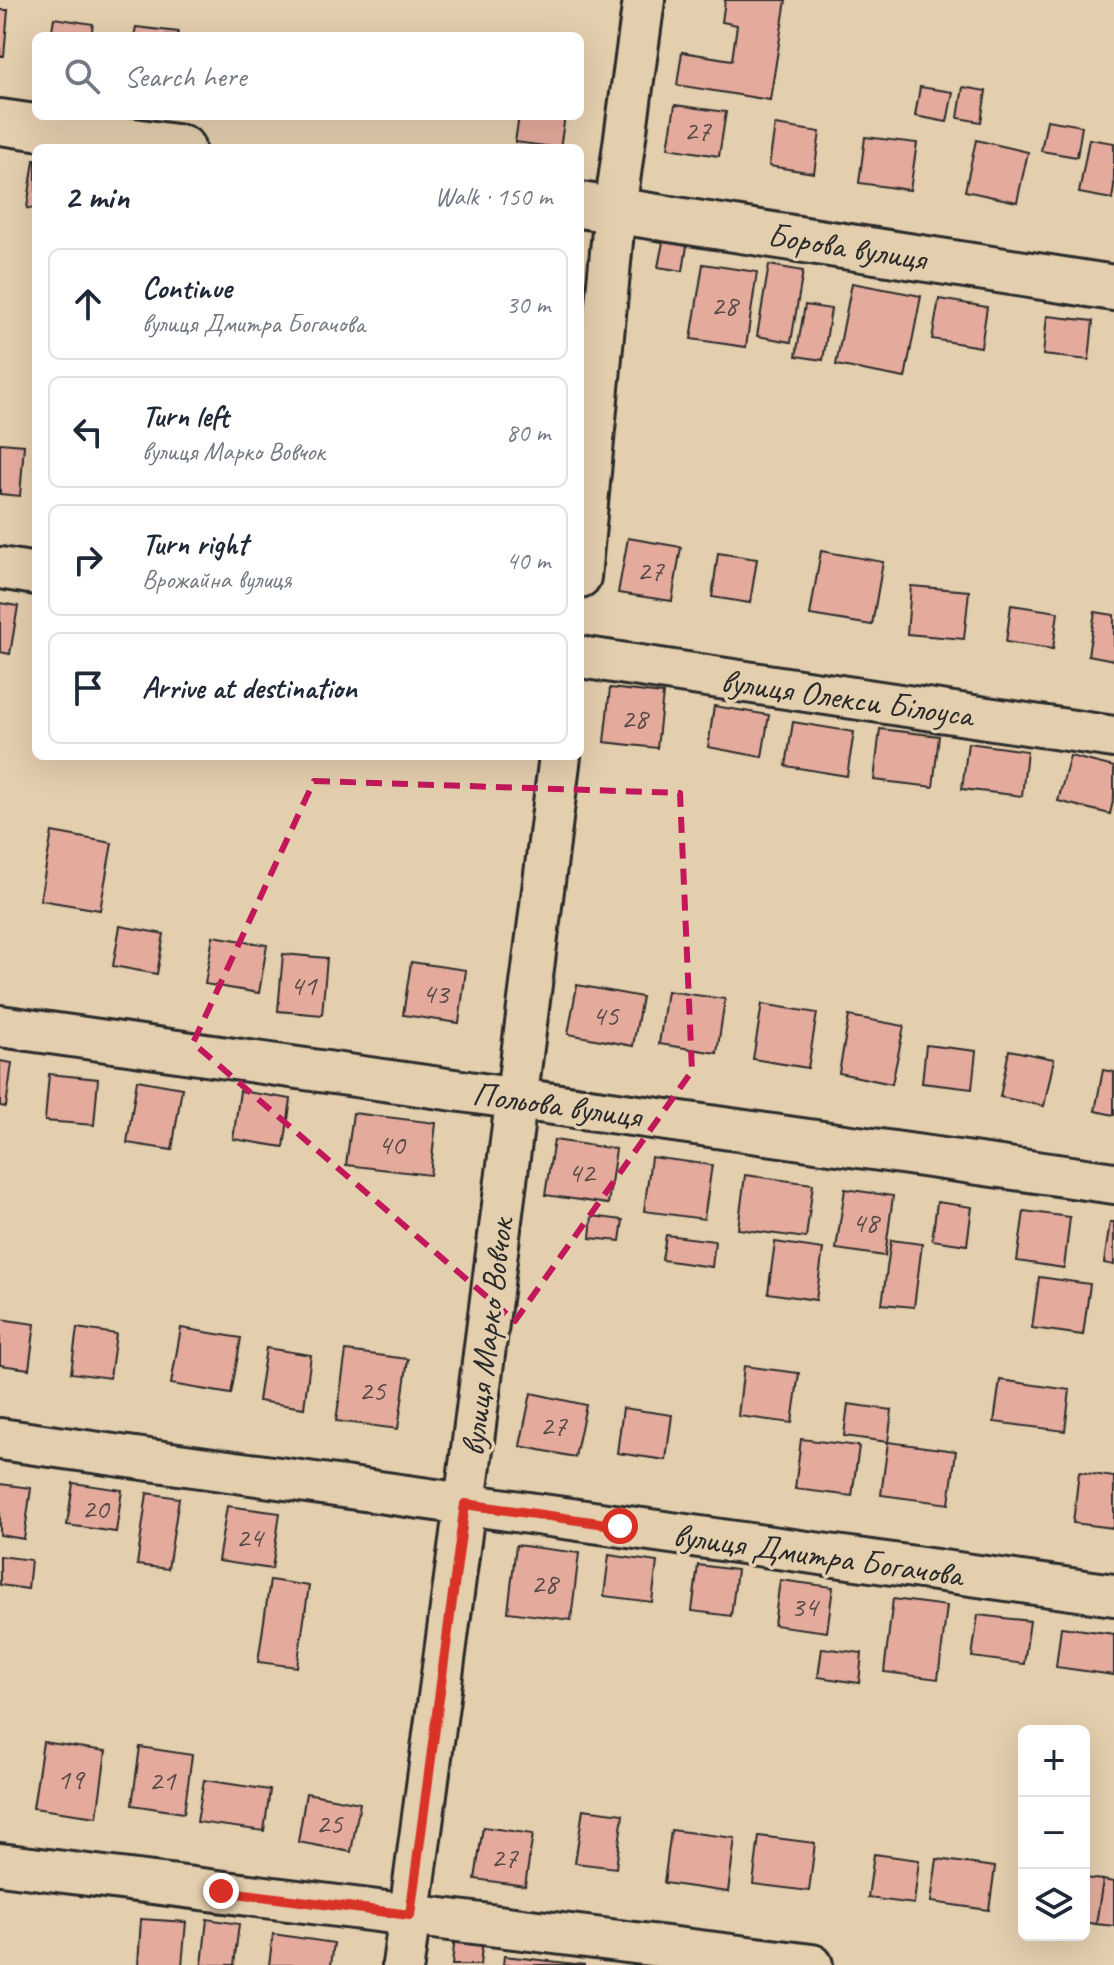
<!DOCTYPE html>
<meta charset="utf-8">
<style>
:root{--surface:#fff;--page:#f6f6f7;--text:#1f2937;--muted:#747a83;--line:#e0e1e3}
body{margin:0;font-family:Caveat,sans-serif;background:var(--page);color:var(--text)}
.controls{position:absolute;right:24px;bottom:24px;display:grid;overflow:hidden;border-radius:12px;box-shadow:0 8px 32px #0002}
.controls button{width:72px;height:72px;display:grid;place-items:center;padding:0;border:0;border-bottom:2px solid var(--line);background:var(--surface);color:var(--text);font:40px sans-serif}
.stop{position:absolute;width:24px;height:24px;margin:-18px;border:6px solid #d93025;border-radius:50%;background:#fff}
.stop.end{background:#d93025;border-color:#fff;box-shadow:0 2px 8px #0008}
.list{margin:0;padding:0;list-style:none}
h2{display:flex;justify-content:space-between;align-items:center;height:104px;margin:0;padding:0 32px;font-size:34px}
h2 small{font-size:26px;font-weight:400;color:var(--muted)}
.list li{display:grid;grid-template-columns:52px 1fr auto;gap:24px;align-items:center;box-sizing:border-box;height:112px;margin:0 16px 16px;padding:0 16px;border:2px solid var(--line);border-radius:12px}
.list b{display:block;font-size:30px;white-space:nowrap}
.list p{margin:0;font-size:26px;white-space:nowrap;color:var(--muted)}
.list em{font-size:26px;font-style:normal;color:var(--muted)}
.icon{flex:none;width:44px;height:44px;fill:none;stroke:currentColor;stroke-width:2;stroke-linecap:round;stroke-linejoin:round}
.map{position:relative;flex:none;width:1114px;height:1965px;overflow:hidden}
.search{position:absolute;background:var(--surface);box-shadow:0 8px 32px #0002;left:32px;top:32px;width:552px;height:88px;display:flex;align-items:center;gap:20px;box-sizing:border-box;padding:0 28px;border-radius:12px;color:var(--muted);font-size:30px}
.panel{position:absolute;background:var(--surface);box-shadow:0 8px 32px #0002;left:32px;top:144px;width:552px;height:616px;border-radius:12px}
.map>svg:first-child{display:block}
.building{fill:#e4ab9d;stroke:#2b2b2b;stroke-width:2}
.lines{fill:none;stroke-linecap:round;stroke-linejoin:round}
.minor-casing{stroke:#2b2b2b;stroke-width:46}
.tertiary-casing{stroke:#2b2b2b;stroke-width:50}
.minor{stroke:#e3cead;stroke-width:40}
.tertiary{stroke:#e3cead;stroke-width:44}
.route{stroke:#d93025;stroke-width:10}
.marked{fill:none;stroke:#c2185b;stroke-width:6;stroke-dasharray:16 10;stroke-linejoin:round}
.labels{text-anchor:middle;stroke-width:7;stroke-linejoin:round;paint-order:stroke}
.number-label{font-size:30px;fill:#594b48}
.street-label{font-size:34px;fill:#2b2b2b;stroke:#e3cead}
</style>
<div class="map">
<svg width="1114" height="1965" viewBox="0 0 1114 1965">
<rect width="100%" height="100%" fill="#e3cead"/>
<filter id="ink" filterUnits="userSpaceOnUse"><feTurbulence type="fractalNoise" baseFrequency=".0125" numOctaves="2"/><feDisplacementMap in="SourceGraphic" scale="16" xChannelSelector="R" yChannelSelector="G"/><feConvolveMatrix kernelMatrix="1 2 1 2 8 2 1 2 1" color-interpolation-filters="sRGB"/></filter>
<g filter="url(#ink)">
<path class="building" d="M 725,0 L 786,0 L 770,100 L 677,85 L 682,52 L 732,60 L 737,25 L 722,22 Z
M 0,10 L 8,10 L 4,56 L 0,56 Z
M 54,18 L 93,24 L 91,36 L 51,36 Z
M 136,27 L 178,32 L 178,36 L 134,36 Z
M 920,87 L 953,92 L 947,122 L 915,116 Z
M 963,87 L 986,91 L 981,122 L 958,118 Z
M 675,105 L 726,112 L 719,156 L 668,148 Z
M 519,116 L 565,116 L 560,148 L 515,142 Z
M 1047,120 L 1082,126 L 1077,157 L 1041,151 Z
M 775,125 L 820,132 L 814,173 L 769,166 Z
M 865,137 L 917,143 L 910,190 L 859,183 Z
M 1089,139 L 1114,143 L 1114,187 L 1112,199 L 1079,193 Z
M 976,140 L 1028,152 L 1017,202 L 965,191 Z
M 34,160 L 36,160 L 36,209 L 27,208 Z
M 663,242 L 687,246 L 683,271 L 658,267 Z
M 703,264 L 757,272 L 746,347 L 691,339 Z
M 769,265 L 803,271 L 791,342 L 757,336 Z
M 852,283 L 921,296 L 905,378 L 836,365 Z
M 939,299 L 987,307 L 981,347 L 932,339 Z
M 805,305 L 831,309 L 823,360 L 796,356 Z
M 1047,316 L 1093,321 L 1089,360 L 1043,355 Z
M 0,443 L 24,445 L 20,496 L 0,494 Z
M 628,538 L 681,547 L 672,601 L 618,593 Z
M 821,551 L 883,562 L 872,625 L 810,615 Z
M 718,553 L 757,559 L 750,603 L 712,597 Z
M 911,586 L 969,591 L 964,639 L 907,634 Z
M 0,603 L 18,606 L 10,654 L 0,652 Z
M 1011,605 L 1058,612 L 1053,649 L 1006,642 Z
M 1095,612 L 1114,615 L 1114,660 L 1088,655 Z
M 610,688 L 663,694 L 657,748 L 604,742 Z
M 714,706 L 769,715 L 762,757 L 708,747 Z
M 793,722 L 854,732 L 847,776 L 786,766 Z
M 880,729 L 939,736 L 933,787 L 874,780 Z
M 968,743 L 1027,751 L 1022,796 L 962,789 Z
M 1070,756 L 1114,767 L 1114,797 L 1110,814 L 1058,801 Z
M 52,832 L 112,843 L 100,910 L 40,900 Z
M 120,926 L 164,934 L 157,974 L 113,966 Z
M 213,936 L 267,945 L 259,993 L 205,984 Z
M 283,954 L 327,958 L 322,1015 L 278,1011 Z
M 411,962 L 466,970 L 459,1023 L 403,1015 Z
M 577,985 L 642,997 L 633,1046 L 568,1034 Z
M 667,991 L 725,999 L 717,1053 L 659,1044 Z
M 762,1004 L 817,1013 L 808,1068 L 753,1059 Z
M 849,1016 L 904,1026 L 892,1084 L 839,1073 Z
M 926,1045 L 976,1051 L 972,1089 L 922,1083 Z
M 1009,1050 L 1054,1059 L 1044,1106 L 1000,1097 Z
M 0,1061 L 12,1063 L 6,1107 L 0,1106 Z
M 1103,1070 L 1114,1072 L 1114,1115 L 1095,1111 Z
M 49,1074 L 98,1079 L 94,1125 L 45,1121 Z
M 137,1080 L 182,1088 L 172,1150 L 127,1143 Z
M 240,1091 L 291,1099 L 284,1147 L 233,1139 Z
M 353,1113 L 436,1123 L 430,1175 L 346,1165 Z
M 554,1140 L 616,1149 L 608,1204 L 545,1195 Z
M 651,1157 L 712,1165 L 704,1219 L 644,1211 Z
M 745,1175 L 813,1184 L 806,1238 L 738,1229 Z
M 845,1189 L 893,1196 L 885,1256 L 836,1249 Z
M 937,1202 L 972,1207 L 967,1245 L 932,1240 Z
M 1024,1211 L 1070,1217 L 1064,1268 L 1017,1261 Z
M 592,1216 L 623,1220 L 620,1241 L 590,1238 Z
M 1110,1222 L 1114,1222 L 1114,1265 L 1104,1263 Z
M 666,1235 L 715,1241 L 712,1267 L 662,1260 Z
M 891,1240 L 922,1244 L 914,1307 L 882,1304 Z
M 775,1242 L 823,1249 L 816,1300 L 768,1293 Z
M 1039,1277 L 1090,1284 L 1083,1335 L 1032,1328 Z
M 0,1319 L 35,1324 L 29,1369 L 0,1365 Z
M 77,1328 L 116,1334 L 110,1378 L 71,1373 Z
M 181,1328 L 241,1338 L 231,1394 L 171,1384 Z
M 266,1348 L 311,1355 L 304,1408 L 258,1401 Z
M 346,1351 L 408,1359 L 398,1429 L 336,1421 Z
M 744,1366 L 799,1373 L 792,1423 L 738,1416 Z
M 1000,1380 L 1070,1390 L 1065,1431 L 994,1422 Z
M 531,1393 L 586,1405 L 575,1457 L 520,1446 Z
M 848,1404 L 892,1410 L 888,1442 L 844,1436 Z
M 623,1408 L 672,1415 L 666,1460 L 617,1453 Z
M 801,1439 L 859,1446 L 852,1496 L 795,1489 Z
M 888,1442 L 956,1451 L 949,1504 L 881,1495 Z
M 1079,1472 L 1114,1477 L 1114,1528 L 1073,1523 Z
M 73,1483 L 122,1490 L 116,1532 L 67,1525 Z
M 0,1484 L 31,1488 L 24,1539 L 0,1535 Z
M 147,1493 L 179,1498 L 168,1569 L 137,1565 Z
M 227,1506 L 280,1513 L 272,1569 L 218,1561 Z
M 516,1545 L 579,1553 L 571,1620 L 508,1612 Z
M 609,1555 L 657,1562 L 652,1602 L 604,1596 Z
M 0,1556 L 31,1560 L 28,1589 L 0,1585 Z
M 698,1565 L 737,1570 L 731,1616 L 692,1611 Z
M 270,1580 L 309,1586 L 297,1667 L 258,1662 Z
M 780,1580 L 833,1587 L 827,1632 L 774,1625 Z
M 893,1599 L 947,1606 L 938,1679 L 884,1672 Z
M 978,1615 L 1030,1621 L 1024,1664 L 972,1657 Z
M 1061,1627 L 1114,1634 L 1114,1675 L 1056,1667 Z
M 822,1648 L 862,1653 L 859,1683 L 818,1677 Z
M 43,1742 L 106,1751 L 97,1817 L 33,1808 Z
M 140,1747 L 192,1755 L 184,1813 L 132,1805 Z
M 204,1780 L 270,1790 L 264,1831 L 197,1822 Z
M 306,1793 L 360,1803 L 351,1852 L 298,1842 Z
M 583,1809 L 623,1814 L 616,1868 L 575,1863 Z
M 483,1827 L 533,1834 L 525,1886 L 475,1879 Z
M 671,1830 L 735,1838 L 728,1892 L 664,1883 Z
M 759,1836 L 815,1843 L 809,1891 L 753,1884 Z
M 874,1854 L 919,1860 L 914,1904 L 868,1898 Z
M 937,1859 L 995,1867 L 989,1910 L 931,1902 Z
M 1084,1878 L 1103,1880 L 1096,1924 L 1084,1922 Z
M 1103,1880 L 1114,1882 L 1114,1926 L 1096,1924 Z
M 141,1919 L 186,1922 L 182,1965 L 138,1965 Z
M 207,1919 L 239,1924 L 234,1965 L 202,1965 Z
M 273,1934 L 334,1943 L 331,1965 L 269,1965 Z
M 455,1935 L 483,1938 L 480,1965 L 452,1965 Z
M 504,1956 L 585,1965 L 503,1965 Z"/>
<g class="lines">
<defs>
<path id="minor" d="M 0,568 L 36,574
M 580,577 L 615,210 L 644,0
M 580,657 L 1114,737
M 0,1026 L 1114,1183
M 0,1439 L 1114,1595
M 0,1864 L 812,1965
M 403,1965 L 465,1504 L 560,756"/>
<path id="tertiary" d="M 0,122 L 182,148
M 580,205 L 1114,288"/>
</defs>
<use href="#minor" class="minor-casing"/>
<use href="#tertiary" class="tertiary-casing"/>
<use href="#minor" class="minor"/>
<use href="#tertiary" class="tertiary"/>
</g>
</g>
<g class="lines" filter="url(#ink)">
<path class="route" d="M 221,1891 L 410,1915 L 465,1504 L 620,1526"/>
</g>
<path class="marked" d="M 314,781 L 680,793 L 692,1071 L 515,1321 L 193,1043 Z"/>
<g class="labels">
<g class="number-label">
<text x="697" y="140">27</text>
<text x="724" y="315">28</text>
<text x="650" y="580">27</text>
<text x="634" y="728">28</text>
<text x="303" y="995">41</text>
<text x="435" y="1003">43</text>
<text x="605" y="1025">45</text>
<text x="391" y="1154">40</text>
<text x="581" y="1182">42</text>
<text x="865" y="1232">48</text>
<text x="372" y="1400">25</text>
<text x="553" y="1435">27</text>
<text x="95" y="1518">20</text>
<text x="249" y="1547">24</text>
<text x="544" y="1593">28</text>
<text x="804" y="1616">34</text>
<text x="70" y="1789">19</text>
<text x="162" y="1790">21</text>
<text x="329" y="1833">25</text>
<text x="504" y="1867">27</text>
</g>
<g class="street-label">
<text transform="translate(847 246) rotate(9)" y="12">Борова вулиця</text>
<text transform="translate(847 697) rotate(8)" y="12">вулиця Олекси Білоуса</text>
<text transform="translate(557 1104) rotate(8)" y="12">Польова вулиця</text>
<text transform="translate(486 1337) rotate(-83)" y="12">вулиця Марко Вовчок</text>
<text transform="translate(818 1554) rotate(8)" y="12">вулиця Дмитра Богачова</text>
</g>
</g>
</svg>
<div class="controls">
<button>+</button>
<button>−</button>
<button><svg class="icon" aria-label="layers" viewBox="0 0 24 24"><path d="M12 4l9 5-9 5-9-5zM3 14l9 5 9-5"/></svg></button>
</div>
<div class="stop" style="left:620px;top:1526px"></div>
<div class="stop end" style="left:221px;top:1891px"></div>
<div class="search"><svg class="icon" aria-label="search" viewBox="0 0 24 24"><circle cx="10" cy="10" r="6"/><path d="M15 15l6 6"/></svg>Search here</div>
<section class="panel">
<h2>2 min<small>Walk · 150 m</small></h2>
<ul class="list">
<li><svg class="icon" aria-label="ahead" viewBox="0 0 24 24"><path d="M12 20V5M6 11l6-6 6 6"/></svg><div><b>Continue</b><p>вулиця Дмитра Богачова</p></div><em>30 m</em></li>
<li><svg class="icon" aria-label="left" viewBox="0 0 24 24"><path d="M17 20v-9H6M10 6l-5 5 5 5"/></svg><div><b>Turn left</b><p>вулиця Марко Вовчок</p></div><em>80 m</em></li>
<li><svg class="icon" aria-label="right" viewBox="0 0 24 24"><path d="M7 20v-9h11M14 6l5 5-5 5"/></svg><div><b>Turn right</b><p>Врожайна вулиця</p></div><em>40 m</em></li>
<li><svg class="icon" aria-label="arrive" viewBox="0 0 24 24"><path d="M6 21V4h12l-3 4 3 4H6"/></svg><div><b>Arrive at destination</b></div></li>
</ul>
</section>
</div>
